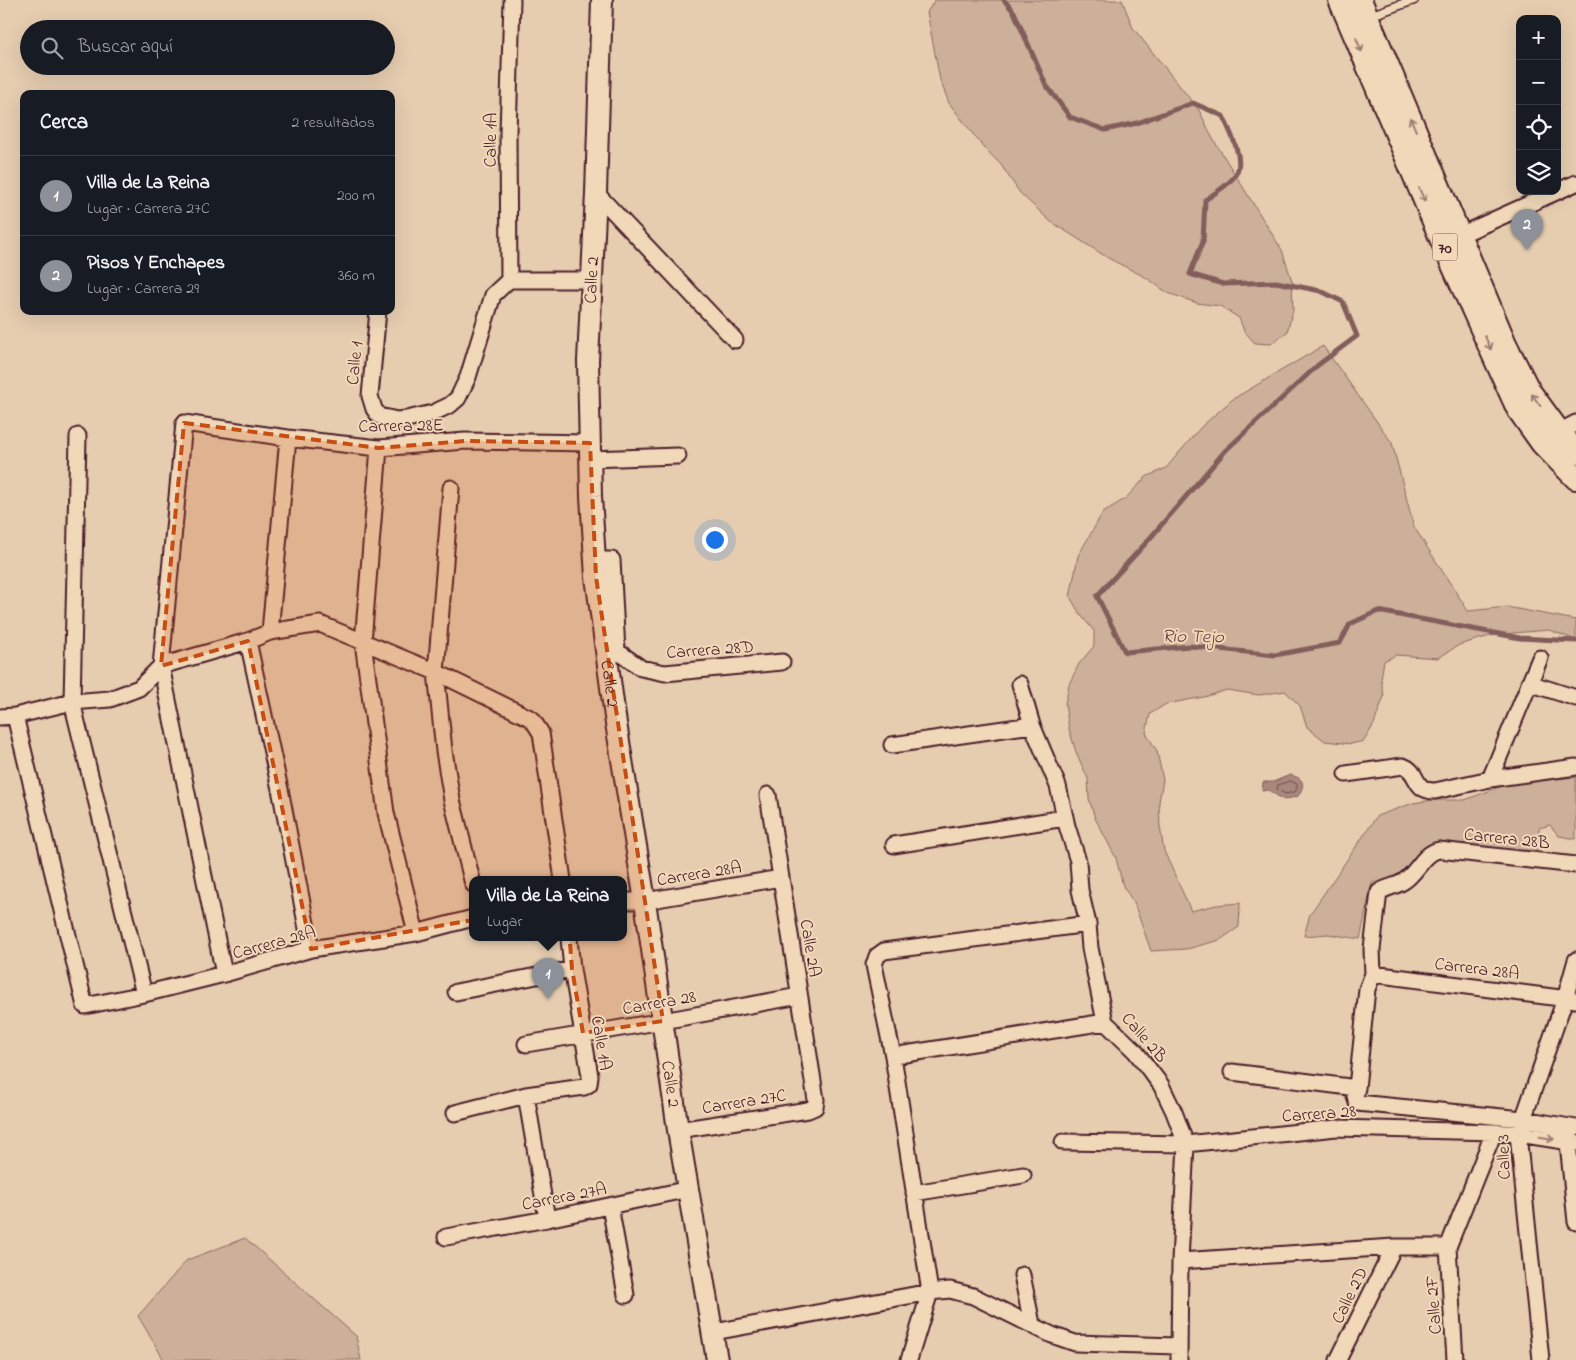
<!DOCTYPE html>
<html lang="es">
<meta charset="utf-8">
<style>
:root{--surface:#171b24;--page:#20242c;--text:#f1f3f6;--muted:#9ea1a6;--line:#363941;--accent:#8c9099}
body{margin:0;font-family:"Indie Flower",sans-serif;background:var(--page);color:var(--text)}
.controls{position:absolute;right:15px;top:15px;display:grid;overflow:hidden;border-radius:10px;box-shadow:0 5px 20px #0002}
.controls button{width:45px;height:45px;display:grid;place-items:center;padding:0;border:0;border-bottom:1px solid var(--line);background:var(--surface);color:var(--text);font:25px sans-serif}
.you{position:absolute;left:714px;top:539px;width:18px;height:18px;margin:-12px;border:4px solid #fff;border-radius:50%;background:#1a73e8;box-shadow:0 0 0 8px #1a73e833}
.badge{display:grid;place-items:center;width:32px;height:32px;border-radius:50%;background:var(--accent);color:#fff;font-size:16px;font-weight:700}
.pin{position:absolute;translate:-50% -41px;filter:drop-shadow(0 1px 2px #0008)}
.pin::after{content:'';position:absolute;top:26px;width:18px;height:15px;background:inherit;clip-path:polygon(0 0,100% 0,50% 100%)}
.popup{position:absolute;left:469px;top:876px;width:158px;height:65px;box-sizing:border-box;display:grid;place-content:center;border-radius:10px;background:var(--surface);filter:drop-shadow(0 1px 4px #0005);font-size:16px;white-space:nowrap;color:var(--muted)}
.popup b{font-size:19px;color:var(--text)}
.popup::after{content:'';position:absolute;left:50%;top:100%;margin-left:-10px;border:10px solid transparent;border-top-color:var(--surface)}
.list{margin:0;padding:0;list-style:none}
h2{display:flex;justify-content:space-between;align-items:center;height:65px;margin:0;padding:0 20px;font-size:21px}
h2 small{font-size:16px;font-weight:400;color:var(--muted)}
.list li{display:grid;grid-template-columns:32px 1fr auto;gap:15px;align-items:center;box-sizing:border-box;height:80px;padding:0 20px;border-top:1px solid var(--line)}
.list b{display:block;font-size:19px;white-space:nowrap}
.list p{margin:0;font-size:16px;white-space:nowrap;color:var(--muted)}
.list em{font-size:16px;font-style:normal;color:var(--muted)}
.icon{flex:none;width:28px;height:28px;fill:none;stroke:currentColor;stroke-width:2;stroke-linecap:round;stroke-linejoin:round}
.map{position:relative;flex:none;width:1576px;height:1360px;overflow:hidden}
.search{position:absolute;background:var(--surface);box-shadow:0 5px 20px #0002;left:20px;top:20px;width:375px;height:55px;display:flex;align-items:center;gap:12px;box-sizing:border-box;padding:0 18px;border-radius:28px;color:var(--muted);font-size:19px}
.panel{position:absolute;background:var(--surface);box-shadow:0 5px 20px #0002;left:20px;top:90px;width:375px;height:225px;border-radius:10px}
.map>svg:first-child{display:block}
.green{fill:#ccb099;stroke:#8b6862}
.water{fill:#a8877b;stroke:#825d5b}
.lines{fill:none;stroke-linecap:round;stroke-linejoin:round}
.shore{stroke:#70494b;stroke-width:1}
.stream{stroke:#825d5b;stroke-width:5}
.lane-casing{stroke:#4a1f2b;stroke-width:11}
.street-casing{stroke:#4a1f2b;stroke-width:19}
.secondary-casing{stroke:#4a1f2b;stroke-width:24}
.primary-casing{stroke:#4a1f2b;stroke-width:26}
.lane{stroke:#f0d8b8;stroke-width:8}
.street{stroke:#f0d8b8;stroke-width:15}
.secondary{stroke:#f0d8b8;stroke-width:20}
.primary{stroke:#f0d8b8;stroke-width:22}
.oneway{stroke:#9d7c72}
.marked{fill:#c84d12;fill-opacity:0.2;stroke:#c84d12;stroke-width:4;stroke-dasharray:10 6;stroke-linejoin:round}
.labels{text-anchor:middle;stroke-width:4;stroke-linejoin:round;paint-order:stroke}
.shield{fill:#f0d8b8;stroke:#7c5655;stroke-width:1}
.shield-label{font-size:16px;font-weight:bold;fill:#4a1f2b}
.street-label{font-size:18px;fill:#4a1f2b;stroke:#f0d8b8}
.water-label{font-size:19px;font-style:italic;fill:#663e43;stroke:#f0d8b8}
</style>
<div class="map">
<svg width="1576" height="1360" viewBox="0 0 1576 1360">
<rect width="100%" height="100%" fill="#e6cdb0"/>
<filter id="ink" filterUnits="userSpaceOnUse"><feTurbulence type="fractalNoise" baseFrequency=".02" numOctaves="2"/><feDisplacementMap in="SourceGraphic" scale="10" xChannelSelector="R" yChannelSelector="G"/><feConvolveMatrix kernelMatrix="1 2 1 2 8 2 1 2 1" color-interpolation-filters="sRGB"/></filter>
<g filter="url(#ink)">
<path class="green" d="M 935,0 L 1122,0 L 1133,28 L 1199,110 L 1213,139 L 1282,250 L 1292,281 L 1293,310 L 1287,332 L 1271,344 L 1255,343 L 1244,331 L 1239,318 L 1220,306 L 1197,303 L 1168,293 L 1145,277 L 1108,258 L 1050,221 L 1020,193 L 1001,165 L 980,143 L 949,103 L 940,80 L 927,12 Z
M 1323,346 L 1392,443 L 1414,527 L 1468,611 L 1507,607 L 1576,620 L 1576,640 L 1549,630 L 1513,633 L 1490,636 L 1459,645 L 1438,658 L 1396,655 L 1384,661 L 1381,679 L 1384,696 L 1374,724 L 1364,741 L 1351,744 L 1325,741 L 1307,727 L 1300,706 L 1285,691 L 1259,695 L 1227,690 L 1204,697 L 1166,704 L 1150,714 L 1146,733 L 1157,751 L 1163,780 L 1159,802 L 1160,827 L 1164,851 L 1191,911 L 1216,905 L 1240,903 L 1239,927 L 1220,940 L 1187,949 L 1151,951 L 1134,903 L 1123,886 L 1116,858 L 1095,818 L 1089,799 L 1088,779 L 1076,752 L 1069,729 L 1065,704 L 1069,684 L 1079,664 L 1094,646 L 1094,631 L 1080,614 L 1070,597 L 1078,556 L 1103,512 L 1125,499 L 1146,477 L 1166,468 L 1202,426 L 1233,399 Z
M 1576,777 L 1576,839 L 1559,836 L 1550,825 L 1539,828 L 1536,856 L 1431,845 L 1406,875 L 1372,883 L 1360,939 L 1328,934 L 1304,936 L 1310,914 L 1377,816 L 1413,803 L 1433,800 L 1465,800 L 1507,784 Z
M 245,1238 L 356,1336 L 361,1360 L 164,1360 L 138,1316 L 187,1260 Z"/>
<path class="water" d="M 1290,775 C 1304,778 1306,784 1298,796 L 1284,800 L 1268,790 L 1262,791 L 1263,782 L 1273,782 Z"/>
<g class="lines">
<path class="shore" d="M 1291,781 L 1297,784 L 1297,788 L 1295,792 L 1285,794 L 1277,789 L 1278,785 Z"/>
<path class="stream" d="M 1004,0 L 1014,12 L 1046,85 L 1070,117 L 1105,130 L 1137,123 L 1193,103 L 1223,116 C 1229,130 1244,157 1237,172 C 1231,184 1215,193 1205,200 L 1203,241 L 1190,274 L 1223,284 L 1276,282 L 1321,291 L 1343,302 L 1357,336 L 1318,365 L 1226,450 L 1145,544 L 1097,596 L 1125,652 L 1190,646 L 1275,655 L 1340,643 L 1350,624 L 1378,611 L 1520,638 L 1576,641"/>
<defs>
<path id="lane" d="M 1369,16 L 1414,0"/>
<path id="street" d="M 596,193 L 735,340
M 1460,235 L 1576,183
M 509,280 L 508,133 L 512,0
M 378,311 L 370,396 L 374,409 L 379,416 L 397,420 L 407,419 L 433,413 L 450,405 L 458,398 L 468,377 L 493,295 L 509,280 L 590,280
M 1559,432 L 1576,423
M 78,436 L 72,702 L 144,994
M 379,448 L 363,642 L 386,813 L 416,933
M 590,459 L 678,456
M 451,488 L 436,672 L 444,751 L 452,800 L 473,884
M 595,560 L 612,560 L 617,651 L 641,668 L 665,673 L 782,662
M 270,632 L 288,438
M 248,641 L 281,794 L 311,949
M 1529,683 L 1576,698
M 1020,684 L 1032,725 L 1058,786 L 1067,826 L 1078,861 L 1080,890 L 1088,924 L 1090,948 L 1105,1022 L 1135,1051 L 1161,1085 L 1174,1112 L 1186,1144 L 1180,1261 L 1179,1360
M 15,716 L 85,1006 L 144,994 L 224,974 L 311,949 L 416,933 L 473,918
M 0,717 L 15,716 L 72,702 L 110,699 L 139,688 L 161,666 L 248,641 L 270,632 L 320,624 L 436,672 L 532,719 L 541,733 L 563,880
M 892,745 L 1032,725
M 1346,774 L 1403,766 C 1420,772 1412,791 1435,791 L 1490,779 L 1576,767
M 1490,779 L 1540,658
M 894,845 L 1065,818
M 1576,865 L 1439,850 C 1423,853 1418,872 1404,881 C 1397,886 1387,887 1379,892 L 1372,949 L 1373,974 L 1367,989 L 1357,1088 L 1355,1096 L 1357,1103 L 1523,1119 L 1576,1128
M 623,901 L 645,901 L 781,878
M 224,974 L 161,666 L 184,423 L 288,438 L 379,448 L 465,441 L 590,443
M 1373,974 L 1576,1000
M 456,992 L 572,969
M 526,1044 L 663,1021 L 799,996
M 893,1056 L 1105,1022
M 1232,1072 L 1357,1088
M 526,1095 L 547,1219
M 455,1113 L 526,1095 L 584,1087 L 589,1084 L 590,1076 L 572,969 L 569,938
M 678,1130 L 808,1110 L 815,1107 L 816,1100 L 768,795
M 1567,1133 L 1576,1222
M 1063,1142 L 1186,1144 L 1336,1128 L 1494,1132 L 1518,1134 L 1576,1143
M 914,1193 L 1023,1175
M 610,1206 L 626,1295
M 446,1237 L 547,1219 L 689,1189
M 1180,1261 L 1394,1247 L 1448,1247
M 1022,1275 L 1032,1324
M 714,1332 L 930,1292 L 950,1290 L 973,1296 L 1052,1335 L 1075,1343 L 1178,1346
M 909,1360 L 930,1292 L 893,1056 L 874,965 L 877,956 L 884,951 L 1088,924
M 1338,1360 L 1394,1247
M 1455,1360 L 1448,1247 L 1494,1132
M 1541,1360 L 1518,1134 L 1565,999 L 1576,960"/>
<g id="secondary">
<path id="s1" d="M 602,0 L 596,193 L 588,361 L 591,496 L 596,577 L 615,717 L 645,901 L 678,1130 L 717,1360"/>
</g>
<path id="primary" d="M 1340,0 L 1443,243 L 1518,409 L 1542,443 L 1576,478
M 1360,0 L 1506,346 L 1529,391 L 1559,432 L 1576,453"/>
</defs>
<use href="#lane" class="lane-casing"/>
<use href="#street" class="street-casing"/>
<use href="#secondary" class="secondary-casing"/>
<use href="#primary" class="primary-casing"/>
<use href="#lane" class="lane"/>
<use href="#street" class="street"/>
<use href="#secondary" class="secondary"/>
<use href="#primary" class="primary"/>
</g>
<defs><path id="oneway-shaft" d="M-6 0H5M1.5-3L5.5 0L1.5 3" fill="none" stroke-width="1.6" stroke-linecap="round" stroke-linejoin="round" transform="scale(1.25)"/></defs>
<g class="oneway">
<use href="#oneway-shaft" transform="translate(1359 45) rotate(67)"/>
<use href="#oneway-shaft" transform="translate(1413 124) rotate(-113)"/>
<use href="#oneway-shaft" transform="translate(1422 195) rotate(67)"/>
<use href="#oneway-shaft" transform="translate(1488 343) rotate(66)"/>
<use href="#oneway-shaft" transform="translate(1536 400) rotate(-126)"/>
<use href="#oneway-shaft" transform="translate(1547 1138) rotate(9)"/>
</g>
</g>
<path class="marked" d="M 184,423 L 379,448 L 465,441 L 590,443 L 596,577 L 663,1021 L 583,1033 L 572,969 L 567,903 L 311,949 L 248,641 L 161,666 Z"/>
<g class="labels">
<rect class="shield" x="1432.5" y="233.5" width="25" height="27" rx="4"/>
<g class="shield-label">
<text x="1445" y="253">70</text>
</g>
<g class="street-label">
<text transform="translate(490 140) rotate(-89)" y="6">Calle 1A</text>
<text transform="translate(591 280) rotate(-87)" y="6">Calle 2</text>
<text transform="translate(354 363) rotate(-84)" y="6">Calle 1</text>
<text transform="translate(401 425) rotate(-1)" y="6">Carrera 28E</text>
<text transform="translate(710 649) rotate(-4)" y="6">Carrera 28D</text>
<text dy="6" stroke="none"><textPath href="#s1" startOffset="685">Calle 2</textPath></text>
<text transform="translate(1507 838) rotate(6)" y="6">Carrera 28B</text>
<text transform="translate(699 873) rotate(-9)" y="6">Carrera 28A</text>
<text transform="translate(274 942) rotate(-15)" y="6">Carrera 28A</text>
<text transform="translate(811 948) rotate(81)" y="6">Calle 2A</text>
<text transform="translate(1477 968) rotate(7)" y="6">Carrera 28A</text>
<text transform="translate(659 1002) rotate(-10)" y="6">Carrera 28</text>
<text transform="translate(1145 1037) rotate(49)" y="6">Calle 2B</text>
<text transform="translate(602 1043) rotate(81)" y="6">Calle 1A</text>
<text dy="6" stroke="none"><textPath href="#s1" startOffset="1090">Calle 2</textPath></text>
<text transform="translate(744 1101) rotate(-9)" y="6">Carrera 27C</text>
<text transform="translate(1319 1113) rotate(-4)" y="6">Carrera 28</text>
<text transform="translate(1503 1157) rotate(-92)" y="6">Calle 3</text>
<text transform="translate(564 1196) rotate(-11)" y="6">Carrera 27A</text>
<text transform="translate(1349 1295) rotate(-64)" y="6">Calle 2D</text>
<text transform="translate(1433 1305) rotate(-94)" y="6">Calle 2F</text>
</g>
<g class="water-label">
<text transform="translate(1193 635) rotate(1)" y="7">Rio Tejo</text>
</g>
</g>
</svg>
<div class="controls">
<button>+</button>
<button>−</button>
<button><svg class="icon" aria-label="locate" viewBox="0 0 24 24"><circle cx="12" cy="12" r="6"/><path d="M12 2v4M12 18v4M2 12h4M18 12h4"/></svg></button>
<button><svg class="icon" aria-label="layers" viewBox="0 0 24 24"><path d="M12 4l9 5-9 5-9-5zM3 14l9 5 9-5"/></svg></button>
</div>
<div class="you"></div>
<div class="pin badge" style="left:548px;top:999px">1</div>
<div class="popup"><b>Villa de La Reina</b>Lugar</div>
<div class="pin badge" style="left:1527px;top:250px">2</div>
<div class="search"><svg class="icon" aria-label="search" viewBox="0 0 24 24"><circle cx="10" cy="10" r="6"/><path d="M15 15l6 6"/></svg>Buscar aquí</div>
<section class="panel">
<h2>Cerca<small>2 resultados</small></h2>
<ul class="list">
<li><span class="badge">1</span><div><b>Villa de La Reina</b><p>Lugar · Carrera 27C</p></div><em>200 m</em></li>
<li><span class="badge">2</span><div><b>Pisos Y Enchapes</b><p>Lugar · Carrera 29</p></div><em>360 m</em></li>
</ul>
</section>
</div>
